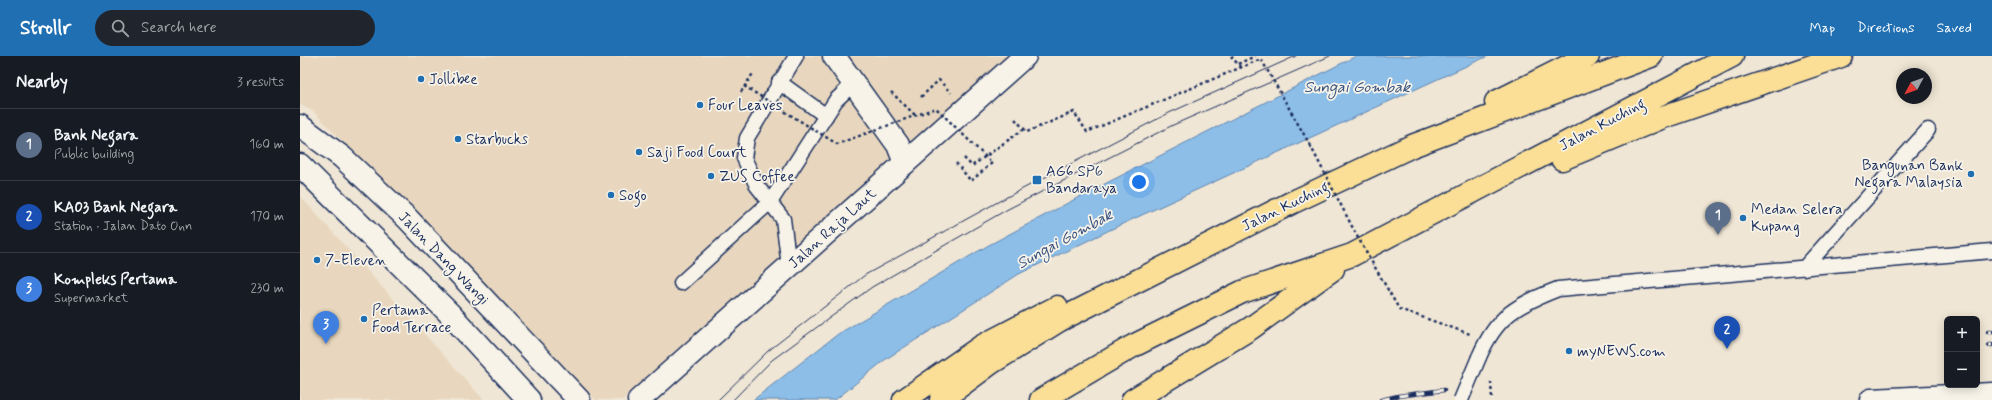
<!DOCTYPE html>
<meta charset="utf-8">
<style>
:root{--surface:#171b24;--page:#20242c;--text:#f1f3f6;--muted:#9ea1a6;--line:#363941;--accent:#1f6fb2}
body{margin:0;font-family:Mynerve,sans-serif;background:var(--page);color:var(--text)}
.controls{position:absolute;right:12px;bottom:12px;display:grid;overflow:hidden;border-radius:6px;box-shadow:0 2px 10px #0003}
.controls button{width:36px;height:36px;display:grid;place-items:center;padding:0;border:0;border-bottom:1px solid var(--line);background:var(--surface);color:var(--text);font:20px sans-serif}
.compass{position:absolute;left:1596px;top:12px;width:36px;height:36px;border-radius:50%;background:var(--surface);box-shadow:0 2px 10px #0003;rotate:229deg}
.you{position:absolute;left:839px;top:126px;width:14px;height:14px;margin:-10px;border:3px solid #fff;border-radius:50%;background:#1a73e8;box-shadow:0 0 0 6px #1a73e833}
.badge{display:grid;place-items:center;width:26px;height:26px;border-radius:50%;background:var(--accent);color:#fff;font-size:13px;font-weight:700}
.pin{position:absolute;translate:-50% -33px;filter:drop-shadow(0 1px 2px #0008)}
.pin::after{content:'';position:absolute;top:21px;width:14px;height:12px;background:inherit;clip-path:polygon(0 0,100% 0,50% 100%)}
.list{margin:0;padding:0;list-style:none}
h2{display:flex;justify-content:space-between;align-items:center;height:52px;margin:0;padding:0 16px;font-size:17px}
h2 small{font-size:13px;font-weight:400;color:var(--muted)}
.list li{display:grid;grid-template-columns:26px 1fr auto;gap:12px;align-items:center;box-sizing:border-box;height:72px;padding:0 16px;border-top:1px solid var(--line)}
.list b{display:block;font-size:15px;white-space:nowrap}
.list p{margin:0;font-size:13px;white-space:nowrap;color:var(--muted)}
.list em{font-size:13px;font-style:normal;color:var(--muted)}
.icon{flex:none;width:22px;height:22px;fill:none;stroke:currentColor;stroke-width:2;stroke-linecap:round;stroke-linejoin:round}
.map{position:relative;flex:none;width:1692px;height:344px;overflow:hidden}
header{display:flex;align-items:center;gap:24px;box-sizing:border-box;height:56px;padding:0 20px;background:var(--accent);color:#fff}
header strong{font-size:19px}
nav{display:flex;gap:22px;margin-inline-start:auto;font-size:14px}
.search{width:280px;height:36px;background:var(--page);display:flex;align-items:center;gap:10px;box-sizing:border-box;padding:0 14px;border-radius:22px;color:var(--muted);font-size:15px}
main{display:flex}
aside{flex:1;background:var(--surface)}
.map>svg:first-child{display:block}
.built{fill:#e8d7be}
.water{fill:#8cbee8;stroke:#5f85b1}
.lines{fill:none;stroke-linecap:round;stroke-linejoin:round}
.service-casing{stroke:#1b2f5e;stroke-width:17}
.minor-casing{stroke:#1b2f5e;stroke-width:25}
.tertiary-casing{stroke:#1b2f5e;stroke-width:25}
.secondary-casing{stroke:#1b2f5e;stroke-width:25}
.trunk-casing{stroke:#1b2f5e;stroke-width:25}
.path{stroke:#1b2f5e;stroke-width:2.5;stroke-dasharray:3 3;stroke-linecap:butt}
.service{stroke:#f7f3e8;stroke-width:14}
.minor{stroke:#f7f3e8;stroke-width:22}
.tertiary{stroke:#f7f3e8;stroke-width:22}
.secondary{stroke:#f7f3e8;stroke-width:22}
.trunk{stroke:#fbdf96;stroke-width:22}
.tram{stroke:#1b2f5e;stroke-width:1}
.rail-casing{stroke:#1b2f5e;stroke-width:4.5}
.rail{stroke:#f7f3e8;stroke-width:3;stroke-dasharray:9;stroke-linecap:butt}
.service-bridge-casing{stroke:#1b2f5e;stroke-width:17;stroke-linecap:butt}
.path-bridge{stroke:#1b2f5e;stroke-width:2.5;stroke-dasharray:3 3;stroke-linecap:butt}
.service-bridge{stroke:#f7f3e8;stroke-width:14}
.poi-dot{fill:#1f6fb2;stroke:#f7f3e8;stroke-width:1.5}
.labels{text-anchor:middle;stroke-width:3.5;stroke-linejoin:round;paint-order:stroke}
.poi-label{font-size:15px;fill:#1b2f5e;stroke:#f7f3e8;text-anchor:start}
.street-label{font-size:15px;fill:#1b2f5e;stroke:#f7f3e8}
.water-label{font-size:16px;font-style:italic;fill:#375380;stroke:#f7f3e8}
</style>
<header>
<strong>Strollr</strong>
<div class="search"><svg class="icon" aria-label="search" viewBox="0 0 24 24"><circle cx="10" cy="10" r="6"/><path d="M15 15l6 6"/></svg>Search here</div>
<nav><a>Map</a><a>Directions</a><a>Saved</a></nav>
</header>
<main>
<aside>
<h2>Nearby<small>3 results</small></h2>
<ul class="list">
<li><span class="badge" style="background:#5c6f8a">1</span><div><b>Bank Negara</b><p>Public building</p></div><em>160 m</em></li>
<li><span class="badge" style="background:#1a4fb4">2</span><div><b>KA03 Bank Negara</b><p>Station · Jalan Dato Onn</p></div><em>170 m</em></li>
<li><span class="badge" style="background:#3f7fe0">3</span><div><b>Kompleks Pertama</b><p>Supermarket</p></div><em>230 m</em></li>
</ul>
</aside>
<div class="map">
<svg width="1692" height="344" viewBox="0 0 1692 344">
<rect width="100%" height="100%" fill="#f0e6d5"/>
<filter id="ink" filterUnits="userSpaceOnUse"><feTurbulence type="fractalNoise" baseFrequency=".025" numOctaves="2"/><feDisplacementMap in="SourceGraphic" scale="8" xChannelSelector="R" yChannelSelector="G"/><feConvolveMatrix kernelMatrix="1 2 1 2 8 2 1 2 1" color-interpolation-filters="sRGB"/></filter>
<g filter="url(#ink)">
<path class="built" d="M 0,0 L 709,0 L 322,344 L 296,344 L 13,55 L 0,49 Z
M 0,140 L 184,344 L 0,344 Z"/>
<path class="water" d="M 1056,0 L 1188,0 L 818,170 L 719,218 L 586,303 L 535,344 L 453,344 L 538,278 L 687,190 L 781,140 Z"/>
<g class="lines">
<defs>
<path id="service" d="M 479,26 L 526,60
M 489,210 L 483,163 L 457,130 L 444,102 L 447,82 L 496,0
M 1504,212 L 1628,74
M 381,227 L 471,145 L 536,44 L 554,27
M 1179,301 C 1197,259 1217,249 1258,233 L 1692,195"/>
<path id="minor" d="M 534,0 L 598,89 L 605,107"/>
<path id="tertiary" d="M 0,70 L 42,101 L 107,162 L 279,344
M 0,109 L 148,256 L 229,344
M 1571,344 L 1692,338"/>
<path id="secondary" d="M 339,344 L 725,0"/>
<path id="trunk" d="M 1196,46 L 1288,0
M 1262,103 L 1363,61 L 1541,0
M 604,344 L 682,290 L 757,251
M 641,344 L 691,307 L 760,264 L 991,147 L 1112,90 L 1351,0
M 741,344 L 833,290 L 942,236 L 1052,199 L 1432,0
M 833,344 L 951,272 L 1033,213"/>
</defs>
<use href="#service" class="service-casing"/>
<use href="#minor" class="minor-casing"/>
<use href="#tertiary" class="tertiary-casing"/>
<use href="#secondary" class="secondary-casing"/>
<use href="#trunk" class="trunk-casing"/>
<path class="path" d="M 931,0 L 941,12
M 938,8 L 955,0
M 441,36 L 454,16
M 591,36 L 615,59
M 621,41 L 639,24 L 651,37
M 715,63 L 727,76 L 774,56 L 787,76 L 961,3 L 1010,89
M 664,102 L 672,110 L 725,72
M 656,107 L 671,125 L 692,107
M 1087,232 L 1099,253 L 1170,278
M 1191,326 L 1192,344"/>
<use href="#service" class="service"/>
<use href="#minor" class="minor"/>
<use href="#tertiary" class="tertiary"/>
<use href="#secondary" class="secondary"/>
<use href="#trunk" class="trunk"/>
<path class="tram" d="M 418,344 L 468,295 L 565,219 L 705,142 L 869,57 L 996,0
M 433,344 L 472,304 L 572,231 L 708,153 L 873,69 L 1030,0"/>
<defs>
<path id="rail" d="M 1688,276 L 1692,276
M 1689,289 L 1692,289
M 1081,344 L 1098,340 L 1144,334"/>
</defs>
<use href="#rail" class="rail-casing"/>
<use href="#rail" class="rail"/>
<defs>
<path id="service-bridge" d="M 1161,344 L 1179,301"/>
</defs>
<use href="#service-bridge" class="service-bridge-casing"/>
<path class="path-bridge" d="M 444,30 L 537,88 L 636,52 L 692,107
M 1010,89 L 1058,182 L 1087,232"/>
<use href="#service-bridge" class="service-bridge"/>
</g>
</g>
<g class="poi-dot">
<circle cx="121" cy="23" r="4"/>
<circle cx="400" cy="49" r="4"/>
<circle cx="158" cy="83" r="4"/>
<circle cx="339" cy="96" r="4"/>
<circle cx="1671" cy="118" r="4"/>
<circle cx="411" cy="120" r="4"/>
<rect x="732" y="119" width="10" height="10" rx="2"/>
<circle cx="311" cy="139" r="4"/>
<circle cx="1443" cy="162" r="4"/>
<circle cx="17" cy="204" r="4"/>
<circle cx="64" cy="263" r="4"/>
<circle cx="1269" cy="295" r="4"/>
</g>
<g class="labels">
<g class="poi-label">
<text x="129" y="28">Jollibee</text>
<text x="408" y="54">Four Leaves</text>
<text x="166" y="88">Starbucks</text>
<text x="347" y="101">Saji Food Court</text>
<text x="1663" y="114" text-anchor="end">Bangunan Bank<tspan x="1663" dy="17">Negara Malaysia</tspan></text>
<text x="746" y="120">AG6 SP6<tspan x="746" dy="17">Bandaraya</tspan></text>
<text x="419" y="125">ZUS Coffee</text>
<text x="319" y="144">Sogo</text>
<text x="1451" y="158">Medan Selera<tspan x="1451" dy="17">Kupang</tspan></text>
<text x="25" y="209">7-Eleven</text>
<text x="72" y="259">Pertama<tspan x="72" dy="17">Food Terrace</tspan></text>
<text x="1277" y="300">myNEWS.com</text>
</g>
<g class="street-label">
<text transform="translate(1302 68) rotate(-28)" y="5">Jalan Kuching</text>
<text transform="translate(985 150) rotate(-26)" y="5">Jalan Kuching</text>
<text transform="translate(532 172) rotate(-42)" y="5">Jalan Raja Laut</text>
<text transform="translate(144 202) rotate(46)" y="5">Jalan Dang Wangi</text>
</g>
<g class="water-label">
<text x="1057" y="36">Sungai Gombak</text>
<text transform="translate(764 182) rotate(-29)" y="6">Sungai Gombak</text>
</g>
</g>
</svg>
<div class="controls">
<button>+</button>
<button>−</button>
</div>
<svg class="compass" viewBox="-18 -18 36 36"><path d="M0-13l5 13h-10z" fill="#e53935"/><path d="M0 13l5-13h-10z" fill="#9ea1a6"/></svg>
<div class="you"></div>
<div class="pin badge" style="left:1418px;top:179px;background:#5c6f8a">1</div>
<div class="pin badge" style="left:1427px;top:293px;background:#1a4fb4">2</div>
<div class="pin badge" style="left:26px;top:288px;background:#3f7fe0">3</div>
</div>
</main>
